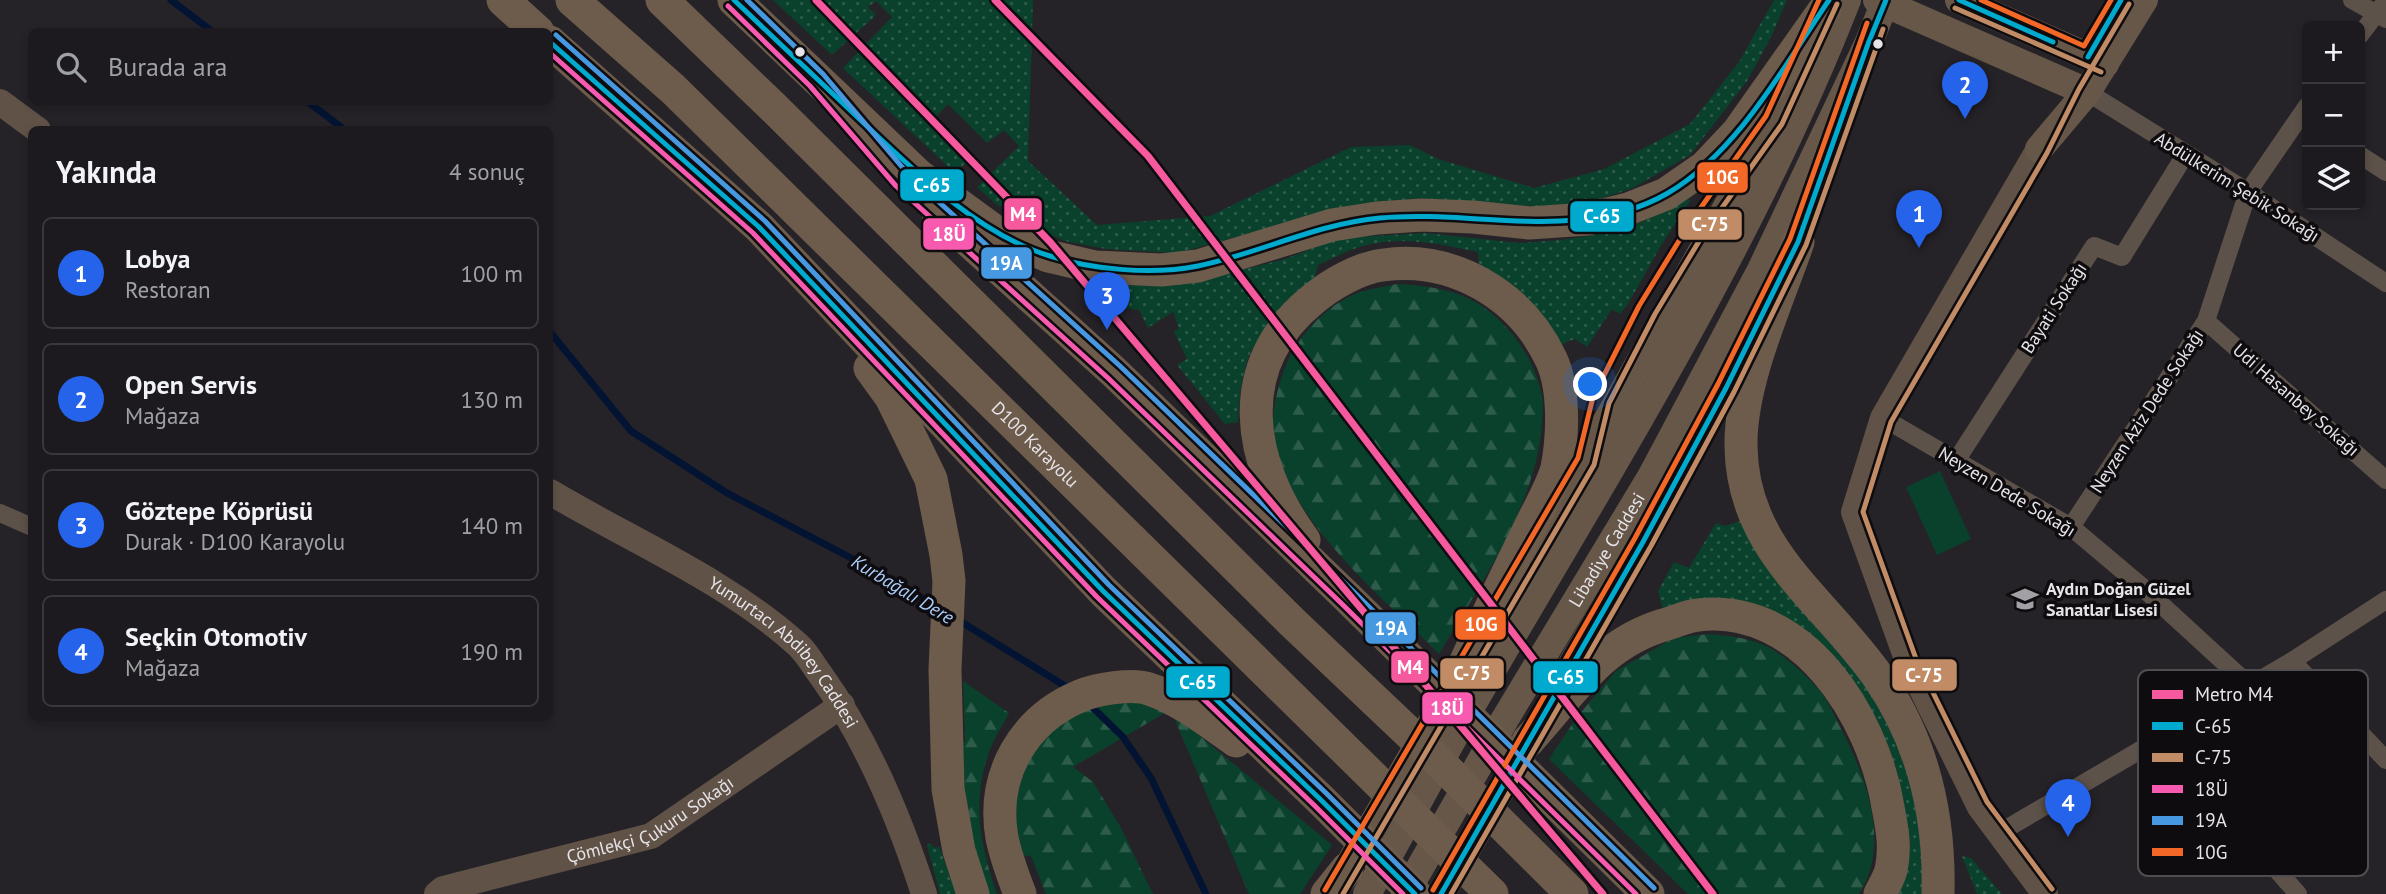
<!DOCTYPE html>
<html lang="tr">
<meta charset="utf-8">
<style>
:root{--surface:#1c1a1e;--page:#252327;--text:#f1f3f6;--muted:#a0a1a4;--line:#3a383c;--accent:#2563eb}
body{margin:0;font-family:"PT Sans",sans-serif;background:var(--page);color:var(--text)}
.controls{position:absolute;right:21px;top:21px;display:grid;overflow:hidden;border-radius:10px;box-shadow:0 4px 10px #0003}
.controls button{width:63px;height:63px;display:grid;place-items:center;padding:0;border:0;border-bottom:2px solid var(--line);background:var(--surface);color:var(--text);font:35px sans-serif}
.you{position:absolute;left:1591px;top:385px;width:24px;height:24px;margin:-18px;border:5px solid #fff;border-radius:50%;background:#1a73e8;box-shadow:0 0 0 10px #1a73e833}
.badge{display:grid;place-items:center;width:46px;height:46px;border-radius:50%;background:var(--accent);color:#fff;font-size:23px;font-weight:700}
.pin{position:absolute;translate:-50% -58px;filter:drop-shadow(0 2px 4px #0008)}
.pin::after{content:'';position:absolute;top:37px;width:24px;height:21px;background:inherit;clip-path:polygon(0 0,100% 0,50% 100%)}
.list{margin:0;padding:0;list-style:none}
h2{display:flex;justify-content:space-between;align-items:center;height:91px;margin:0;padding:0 28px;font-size:30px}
h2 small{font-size:23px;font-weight:400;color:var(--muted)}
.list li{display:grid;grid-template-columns:46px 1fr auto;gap:21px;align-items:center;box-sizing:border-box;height:112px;margin:0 14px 14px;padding:0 14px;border:2px solid var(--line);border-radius:10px}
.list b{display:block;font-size:26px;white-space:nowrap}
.list p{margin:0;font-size:23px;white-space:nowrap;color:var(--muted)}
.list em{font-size:23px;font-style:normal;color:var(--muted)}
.icon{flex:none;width:38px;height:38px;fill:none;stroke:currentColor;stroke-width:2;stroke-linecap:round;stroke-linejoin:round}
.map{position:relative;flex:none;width:2386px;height:894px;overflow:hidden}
.search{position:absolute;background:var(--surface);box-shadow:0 4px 10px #0003;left:28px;top:28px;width:525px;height:77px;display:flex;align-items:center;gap:18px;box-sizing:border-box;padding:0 24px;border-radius:10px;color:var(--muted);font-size:26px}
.panel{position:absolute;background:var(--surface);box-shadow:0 4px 10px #0003;left:28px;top:126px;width:525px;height:595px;border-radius:10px}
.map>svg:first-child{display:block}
.grass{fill:url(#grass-dots)}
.forest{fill:url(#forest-firs)}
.pitch{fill:#09412c}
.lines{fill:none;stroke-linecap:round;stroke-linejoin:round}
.stream{stroke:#031433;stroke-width:7}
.street{stroke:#5d5249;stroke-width:18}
.secondary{stroke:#605246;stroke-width:26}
.primary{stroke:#675749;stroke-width:28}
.highway{stroke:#6d5b4b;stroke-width:33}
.bus-1-casing{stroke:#0e0c0f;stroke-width:10}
.bus-2-casing{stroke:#0e0c0f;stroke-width:10}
.bus-3-casing{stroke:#0e0c0f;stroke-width:10}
.bus-4-casing{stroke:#0e0c0f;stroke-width:10}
.bus-5-casing{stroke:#0e0c0f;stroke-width:10}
.bus-1{stroke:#00a9ce;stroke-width:5}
.bus-2{stroke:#c18c65;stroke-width:5}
.bus-3{stroke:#f75aaf;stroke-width:5}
.bus-4{stroke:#4699e1;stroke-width:5}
.bus-5{stroke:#f36827;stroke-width:5}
.metro-1-casing{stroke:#0e0c0f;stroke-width:12}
.metro-1{stroke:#f6599d;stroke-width:7}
.bus-dot{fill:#e7e4e9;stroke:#0e0c0f;stroke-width:2.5}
.labels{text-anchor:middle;stroke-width:7;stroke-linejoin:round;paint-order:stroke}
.street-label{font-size:18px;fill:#e7e4e9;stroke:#0e0c0f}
.poi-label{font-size:18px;font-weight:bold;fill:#e7e4e9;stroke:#0e0c0f;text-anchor:start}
.water-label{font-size:19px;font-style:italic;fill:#aacdfa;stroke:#0e0c0f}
.key{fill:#0e0c0f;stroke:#4f4d50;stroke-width:2}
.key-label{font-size:19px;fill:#e7e4e9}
.line-badge{stroke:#0e0c0f;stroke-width:2.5}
.badge-label{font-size:19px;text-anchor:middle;font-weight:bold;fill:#fff}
</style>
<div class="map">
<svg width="2386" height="894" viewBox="0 0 2386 894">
<defs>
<pattern id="grass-dots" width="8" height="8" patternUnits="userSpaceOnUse" patternTransform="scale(1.75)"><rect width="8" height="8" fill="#09412c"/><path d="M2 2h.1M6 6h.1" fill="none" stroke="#2d5c4b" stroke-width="1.8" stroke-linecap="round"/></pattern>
<pattern id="forest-firs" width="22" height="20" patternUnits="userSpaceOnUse" patternTransform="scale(1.75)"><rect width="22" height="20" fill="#09412c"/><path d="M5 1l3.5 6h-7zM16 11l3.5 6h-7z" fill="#2d5c4b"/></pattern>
</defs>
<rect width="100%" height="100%" fill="#262328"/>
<path class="grass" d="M 773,0 L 1033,0 L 1028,161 L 1097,225 L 1210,216 L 1351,147 L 1410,145 L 1438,159 L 1534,188 L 1604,169 L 1690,124 L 1739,62 L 1774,0 L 1787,0 L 1771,37 L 1747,81 L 1690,155 L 1633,188 L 1580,206 L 1540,207 L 1420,198 L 1348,206 L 1178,253 L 1106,249 L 1065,241 L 1029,226 L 995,203 L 977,187 L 1019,146 L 1004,130 L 987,143 L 948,104 L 936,117 L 967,148 L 972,157 L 955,173 L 843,68 L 892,17 L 876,1 L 868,7 L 876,15 L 832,55 Z
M 1687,197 L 1690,201 L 1660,247 L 1628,304 L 1620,314 L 1612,309 L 1587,347 L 1575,339 L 1566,342 L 1559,348 L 1479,267 L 1478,252 C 1440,244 1402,235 1363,246 C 1348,250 1332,259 1318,265 L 1314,280 L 1265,335 C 1243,346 1239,400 1238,422 L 1225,424 L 1177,365 L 1187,359 L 1174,332 L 1179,328 L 1173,312 L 1148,328 L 1139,310 L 1126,308 L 1125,304 L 1119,304 L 1117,291 L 1120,283 L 1197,281 L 1285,259 L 1339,238 L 1426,233 L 1519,243 L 1560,240 L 1595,235 L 1642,222 Z
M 1741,521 L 1885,708 L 1918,799 L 1925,894 L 1897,894 L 1833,658 L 1663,610 L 1658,591 L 1674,562 L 1689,568 L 1716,523 L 1725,526 Z
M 931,843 L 934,848 L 939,846 L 956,894 L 940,894 L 927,845 Z
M 1962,856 L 1971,858 L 2002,894 L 1977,894 Z"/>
<path class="forest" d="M 1397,284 C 1447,287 1479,294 1513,335 C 1527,353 1538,374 1542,397 C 1544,405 1542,415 1542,423 C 1537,504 1479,586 1439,654 C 1382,597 1301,531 1276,453 C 1268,427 1276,389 1286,365 C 1299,335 1325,307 1355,294 C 1368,289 1383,287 1397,284 Z
M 1708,634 C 1731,636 1755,638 1775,651 C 1790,661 1807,676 1819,690 C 1828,700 1834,715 1840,727 C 1865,775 1892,843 1859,894 L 1688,894 L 1549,759 L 1577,717 L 1616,671 L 1674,638 Z
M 963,681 L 1009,713 C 1001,728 991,743 987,758 C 972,807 981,848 997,894 L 986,894 L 968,837 L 959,740 L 965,742 Z
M 1138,700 L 1168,711 L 1073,767 L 1093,782 L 1120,826 L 1153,894 L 1046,894 L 1031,856 L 1019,855 L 1014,803 L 1029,756 L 1052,728 L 1095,705 Z
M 1172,713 L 1332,845 L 1300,894 L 1249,894 Z"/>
<path class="pitch" d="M 1940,471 L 1971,539 L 1937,555 L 1906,487 Z"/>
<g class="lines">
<path class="stream" d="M 171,0 L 213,32
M 308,102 L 345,130
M 550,332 L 631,431 L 727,493 L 876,571 L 939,608
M 955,618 L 1070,689
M 1088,703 L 1123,737 L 1151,778 L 1206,894"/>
<path class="street" d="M 2352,0 L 2386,19
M 2360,35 L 2386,1
M 2087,92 L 2248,192 L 2386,283
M 2360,155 L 2386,172
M 2206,321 L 2386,480
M 1883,418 L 2071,527 L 2141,586 L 2250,686
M 1956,461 L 2094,246 L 2122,257 L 2185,155
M 0,513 L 32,527
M 2071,527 L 2206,321 L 2248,192 L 2307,106
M 2292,661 L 2386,760
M 2161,738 L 2298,894
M 1999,833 L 2292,661 L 2386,600"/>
<g class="secondary">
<path d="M 0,102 L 38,130"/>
<path d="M 2039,149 L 1883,418 L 1854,512 L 1907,659 L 1980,807 L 2045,894"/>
<path id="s1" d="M 550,492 C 632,541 726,580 798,645 C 807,653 813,665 820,674 C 866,738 900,819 924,894"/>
<path id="s2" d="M 437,894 L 443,889 L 651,836 L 842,705"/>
</g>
<g class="primary">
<path d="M 1877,0 L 2087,92"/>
<path d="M 1959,0 L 2105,64"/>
<path d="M 2039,149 L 2087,92 L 2144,0"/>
<path d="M 1535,549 L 1742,180 L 1774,120 L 1803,56"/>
<path d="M 1552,699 L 1643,542 L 1753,333"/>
<path d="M 1352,860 L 1458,677"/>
<path d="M 1367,894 C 1405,827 1441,758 1480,691 C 1611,466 1752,243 1847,0"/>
<path id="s3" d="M 1405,894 L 1505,719 L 1651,477 L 1761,270 L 1868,44 L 1886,0"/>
<path d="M 1441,894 L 1526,746"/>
</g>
<g class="highway">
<path d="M 503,0 L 538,32"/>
<path id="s4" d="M 572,0 L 673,89 L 1492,894"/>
<path d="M 662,0 L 773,107 L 1292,622 L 1427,750 L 1572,894"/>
<path d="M 734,0 L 918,175 L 996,232 L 1048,256 L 1095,267 L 1161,270 L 1198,266 L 1332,225 L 1377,218 L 1422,215 L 1473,217 L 1529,223 L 1588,219 L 1628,209 L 1666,194 L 1705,167 L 1738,132 L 1825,9"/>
<path d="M 550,42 L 759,227 L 1103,591 L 1321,800 L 1415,894"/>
<path d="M 938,213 L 1114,372 L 1348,598 L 1648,894"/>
<path d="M 1798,242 C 1777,303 1740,382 1741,446 C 1742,551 1824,599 1879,678 C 1923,742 1940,817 1938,894"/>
<path d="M 870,368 L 891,397 L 931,479 L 946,555 L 949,581 L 945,669 L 948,789 L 959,851 L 973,894"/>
<path d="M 1304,540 C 1247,463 1231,366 1312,300 C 1331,284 1359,268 1383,265 C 1453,255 1521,295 1551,359 C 1565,388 1563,437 1557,468 C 1552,487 1537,512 1528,531 C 1505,578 1482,626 1460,674"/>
<path d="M 1528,741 C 1572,693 1601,642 1667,624 C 1677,621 1687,616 1698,615 C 1803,603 1873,716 1888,807 C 1892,828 1896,848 1891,870 C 1889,878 1884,886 1880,894"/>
<path d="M 1020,894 C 1013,876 1006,857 1002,838 C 991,775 1023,720 1080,696 C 1096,689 1133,683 1149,689 C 1180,699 1209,722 1236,741"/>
<path d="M 1327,894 L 1347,869"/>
</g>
<defs>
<path id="bus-1" d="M 734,0 C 773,37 813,75 852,112 C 907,164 976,234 1050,256 C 1093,270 1153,275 1198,266 C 1260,253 1316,224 1380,218 C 1475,209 1580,244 1668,193 C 1738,152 1784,66 1829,0
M 1959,0 L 2053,42
M 550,42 L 759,227 L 1103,591 L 1321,800 L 1415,894
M 2088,57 L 2121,0
M 1441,894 L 1643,542 L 1726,388 L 1798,242 L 1868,44 L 1886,0"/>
<path id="bus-2" d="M 1955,8 L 2101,72
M 2052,889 L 1987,802 L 1915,656 L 1863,512 L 1891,422 L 2047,153 L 2079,89 L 2129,4
M 1343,894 L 1594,465 L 1609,403 L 1655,314 L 1704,233 L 1782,124 L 1837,4
M 1451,894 L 1651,546 L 1734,392 L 1806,245 L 1883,29"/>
<path id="bus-3" d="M 728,6 L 810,86 L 896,186 L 1108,378 L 1342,604 L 1636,894
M 550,53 L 753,233 L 1097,597 L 1315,806 L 1403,894"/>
<path id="bus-4" d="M 747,0 L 823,74 L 908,174 L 1120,366 L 1354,592 L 1654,888
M 556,35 L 765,221 L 1109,585 L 1327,794 L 1421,888"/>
<path id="bus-5" d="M 1981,0 L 2084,46 L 2111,0
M 1325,890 L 1578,458 L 1593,397 L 1639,306 L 1690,223 L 1766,116 L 1819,0
M 1433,890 L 1635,538 L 1718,384 L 1790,239 L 1867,23"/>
</defs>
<use href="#bus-1" class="bus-1-casing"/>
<use href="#bus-2" class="bus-2-casing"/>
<use href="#bus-3" class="bus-3-casing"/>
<use href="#bus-4" class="bus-4-casing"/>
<use href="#bus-5" class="bus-5-casing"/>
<use href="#bus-1" class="bus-1"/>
<use href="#bus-2" class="bus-2"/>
<use href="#bus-3" class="bus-3"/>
<use href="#bus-4" class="bus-4"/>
<use href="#bus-5" class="bus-5"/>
<defs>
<path id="metro-1" d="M 816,0 L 1051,243 L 1603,894
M 995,0 L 1148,156 L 1713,894"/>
</defs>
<use href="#metro-1" class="metro-1-casing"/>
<use href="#metro-1" class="metro-1"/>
</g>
<defs>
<symbol id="school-bare" viewBox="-9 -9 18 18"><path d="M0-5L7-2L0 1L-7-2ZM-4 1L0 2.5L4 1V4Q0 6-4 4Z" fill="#a3a0a5" stroke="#0e0c0f" stroke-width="2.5" paint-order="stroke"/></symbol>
</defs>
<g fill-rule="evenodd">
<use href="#school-bare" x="2006" y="580" width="38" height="38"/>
</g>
<g class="bus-dot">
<circle cx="1878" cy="44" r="6"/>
<circle cx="800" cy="52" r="6"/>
</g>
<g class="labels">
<g class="street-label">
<text transform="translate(2237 187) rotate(32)" y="6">Abdülkerim Şebik Sokağı</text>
<text transform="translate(2054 308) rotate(-57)" y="6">Bayati Sokağı</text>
<text transform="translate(2296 400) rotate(41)" y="6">Udi Hasanbey Sokağı</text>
<text transform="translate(2147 411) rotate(-57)" y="6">Neyzen Aziz Dede Sokağı</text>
<text dy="6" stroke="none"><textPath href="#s4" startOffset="642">D100 Karayolu</textPath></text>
<text transform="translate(2007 492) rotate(31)" y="6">Neyzen Dede Sokağı</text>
<text dy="6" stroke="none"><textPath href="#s3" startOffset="399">Libadiye Caddesi</textPath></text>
<text dy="6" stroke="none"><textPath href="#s1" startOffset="287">Yumurtacı Abdibey Caddesi</textPath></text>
<text dy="6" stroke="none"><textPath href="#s2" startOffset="228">Çömlekçi Çukuru Sokağı</textPath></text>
</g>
<g class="poi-label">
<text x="2046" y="595">Aydın Doğan Güzel<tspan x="2046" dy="21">Sanatlar Lisesi</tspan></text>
</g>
<g class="water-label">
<text transform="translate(903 589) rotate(31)" y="7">Kurbağalı Dere</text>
</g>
</g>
<rect x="2138" y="670" width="230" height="206" rx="10" class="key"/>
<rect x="2152" y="690" width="31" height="9" fill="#f6599d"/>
<rect x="2152" y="722" width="31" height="8" fill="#00a9ce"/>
<rect x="2152" y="753" width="31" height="9" fill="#c18c65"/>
<rect x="2152" y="785" width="31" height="8" fill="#f75aaf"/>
<rect x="2152" y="816" width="31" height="9" fill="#4699e1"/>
<rect x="2152" y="848" width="31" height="8" fill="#f36827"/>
<g class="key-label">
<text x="2195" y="701">Metro M4</text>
<text x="2195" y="733">C-65</text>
<text x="2195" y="764">C-75</text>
<text x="2195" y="796">18Ü</text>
<text x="2195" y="827">19A</text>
<text x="2195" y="859">10G</text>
</g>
<g class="line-badge">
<rect x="1696" y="161" width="53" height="33" rx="7" fill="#f36827"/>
<rect x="899" y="168" width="66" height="34" rx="7" fill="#00a9ce"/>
<rect x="1003" y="197" width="40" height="34" rx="7" fill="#f6599d"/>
<rect x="1569" y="200" width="66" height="33" rx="7" fill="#00a9ce"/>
<rect x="1677" y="208" width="66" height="33" rx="7" fill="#c18c65"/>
<rect x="922" y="217" width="53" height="34" rx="7" fill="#f75aaf"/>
<rect x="980" y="246" width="53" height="34" rx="7" fill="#4699e1"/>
<rect x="1454" y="608" width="53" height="33" rx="7" fill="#f36827"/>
<rect x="1364" y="611" width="53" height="34" rx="7" fill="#4699e1"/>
<rect x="1390" y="650" width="40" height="34" rx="7" fill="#f6599d"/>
<rect x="1439" y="657" width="66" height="33" rx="7" fill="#c18c65"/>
<rect x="1891" y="658" width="67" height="34" rx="7" fill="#c18c65"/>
<rect x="1532" y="660" width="67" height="34" rx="7" fill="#00a9ce"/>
<rect x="1165" y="665" width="66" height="34" rx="7" fill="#00a9ce"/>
<rect x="1421" y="691" width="53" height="34" rx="7" fill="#f75aaf"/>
</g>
<g class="badge-label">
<text x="1722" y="184">10G</text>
<text x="932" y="192">C-65</text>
<text x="1023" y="221">M4</text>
<text x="1602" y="223">C-65</text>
<text x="1710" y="231">C-75</text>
<text x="949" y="241">18Ü</text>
<text x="1006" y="270">19A</text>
<text x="1481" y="631">10G</text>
<text x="1391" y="635">19A</text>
<text x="1410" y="674">M4</text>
<text x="1472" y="680">C-75</text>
<text x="1924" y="682">C-75</text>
<text x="1566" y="684">C-65</text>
<text x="1198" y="689">C-65</text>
<text x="1447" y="715">18Ü</text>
</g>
</svg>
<div class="controls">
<button>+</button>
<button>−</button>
<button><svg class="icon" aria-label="layers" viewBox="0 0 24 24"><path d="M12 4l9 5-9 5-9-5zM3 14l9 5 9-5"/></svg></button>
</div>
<div class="you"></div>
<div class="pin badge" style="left:1919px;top:248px">1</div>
<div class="pin badge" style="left:1965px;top:119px">2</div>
<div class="pin badge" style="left:1107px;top:330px">3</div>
<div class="pin badge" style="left:2068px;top:837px">4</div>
<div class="search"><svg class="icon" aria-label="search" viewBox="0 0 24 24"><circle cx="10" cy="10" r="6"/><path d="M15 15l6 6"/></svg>Burada ara</div>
<section class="panel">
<h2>Yakında<small>4 sonuç</small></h2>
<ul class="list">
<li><span class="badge">1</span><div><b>Lobya</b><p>Restoran</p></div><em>100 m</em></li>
<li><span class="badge">2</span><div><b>Open Servis</b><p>Mağaza</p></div><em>130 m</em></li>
<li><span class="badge">3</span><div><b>Göztepe Köprüsü</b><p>Durak · D100 Karayolu</p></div><em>140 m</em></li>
<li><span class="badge">4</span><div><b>Seçkin Otomotiv</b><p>Mağaza</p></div><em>190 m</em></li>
</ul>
</section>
</div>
